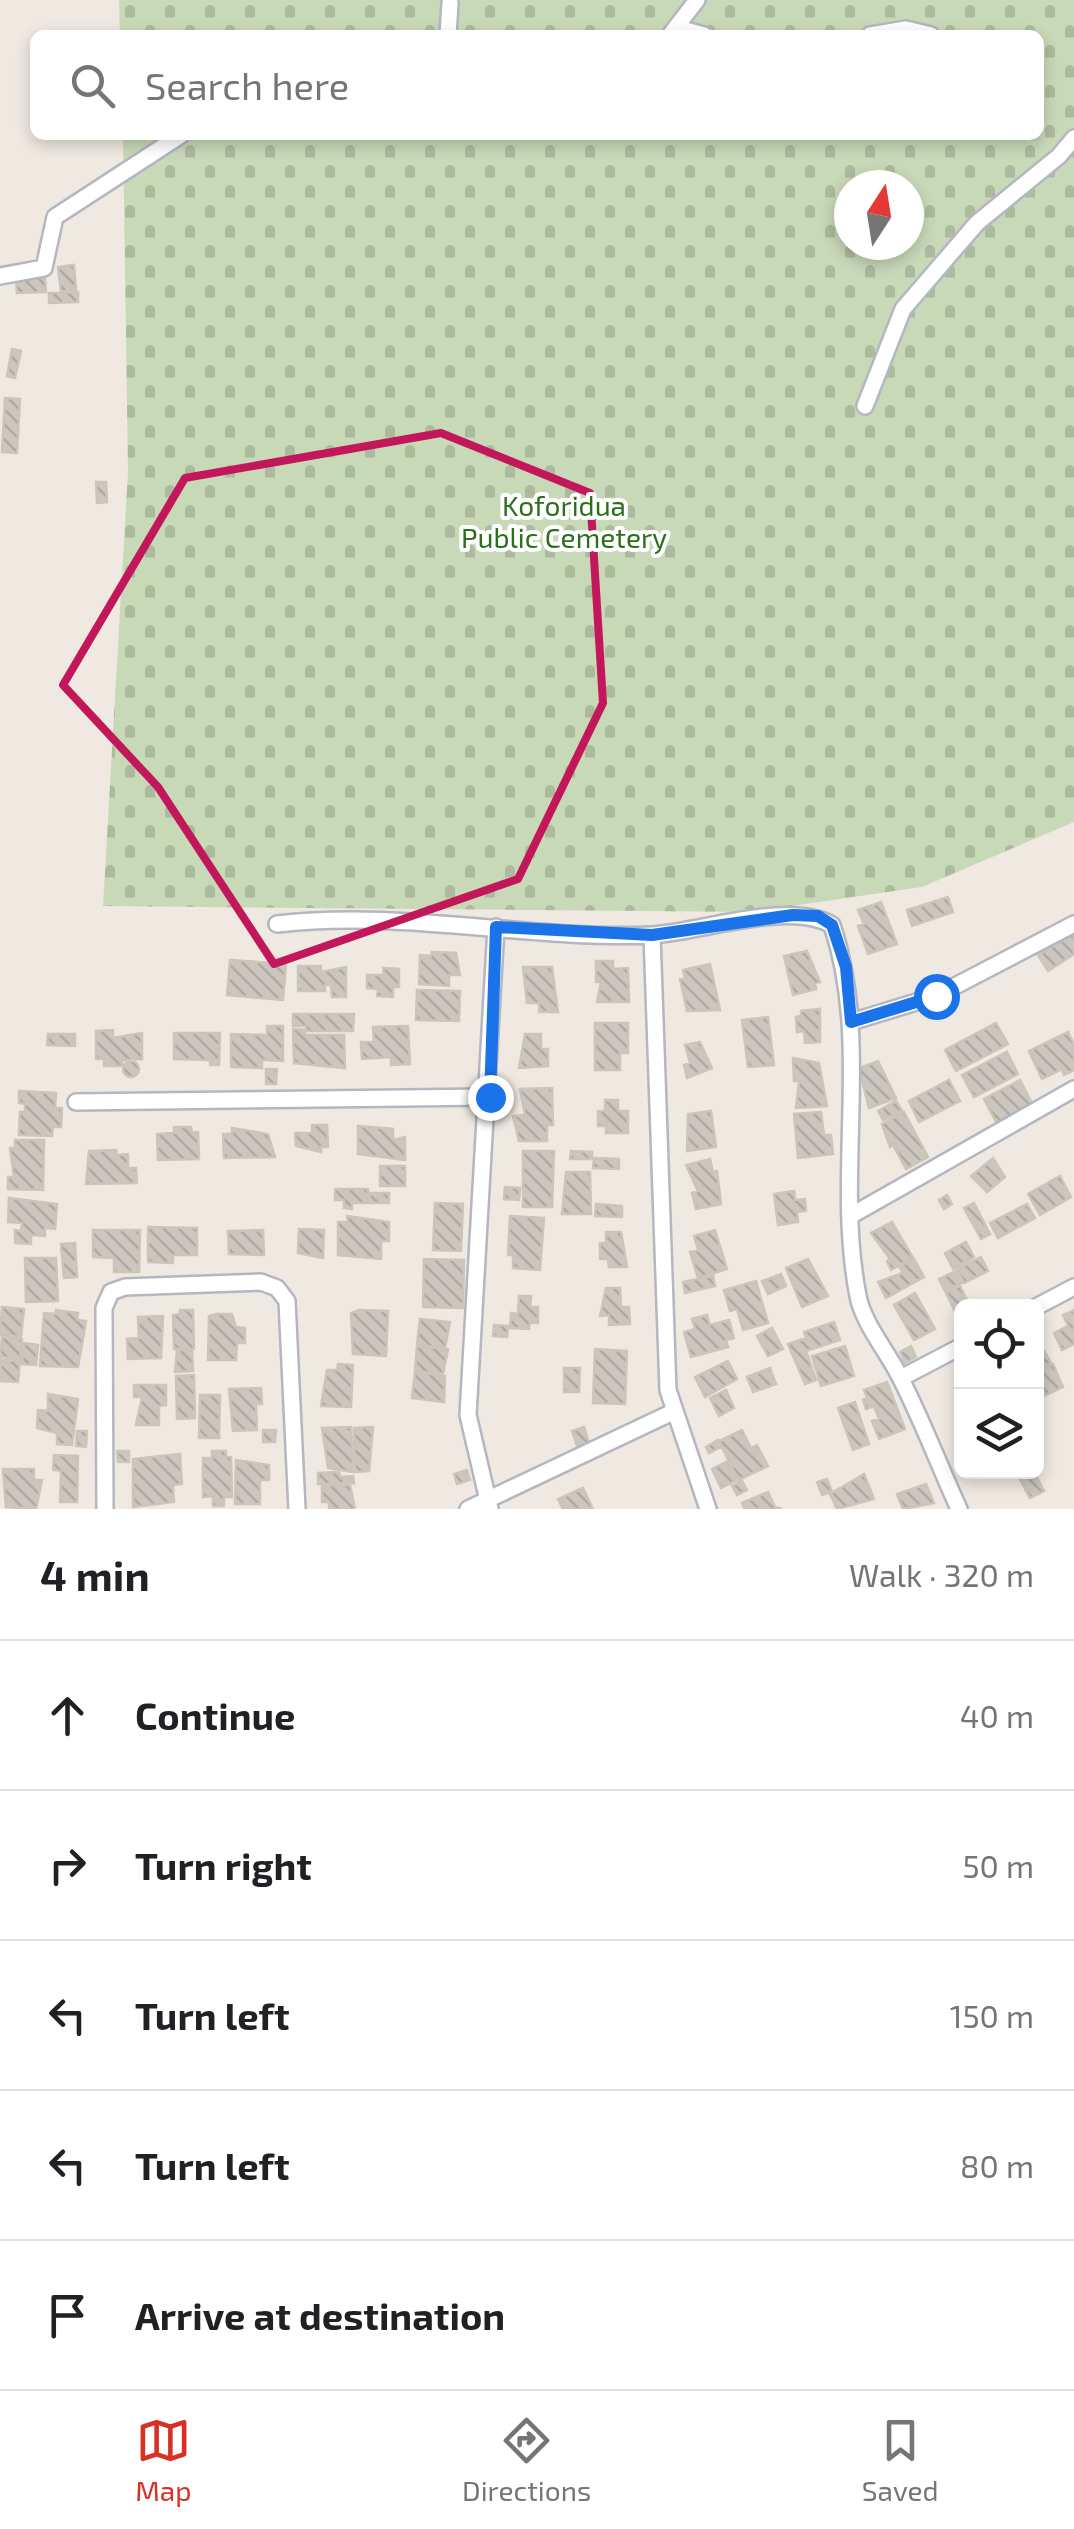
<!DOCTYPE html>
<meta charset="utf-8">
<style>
:root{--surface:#fff;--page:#f2f2f2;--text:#202124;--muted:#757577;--line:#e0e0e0;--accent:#d93025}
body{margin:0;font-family:"Exo 2",sans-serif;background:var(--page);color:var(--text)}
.controls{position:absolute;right:30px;bottom:30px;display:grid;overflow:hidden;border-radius:15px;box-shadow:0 5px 15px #0003}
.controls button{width:90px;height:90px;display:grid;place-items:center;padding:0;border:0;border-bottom:2px solid var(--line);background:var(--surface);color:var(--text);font:50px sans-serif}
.compass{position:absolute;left:834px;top:170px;width:90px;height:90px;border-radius:50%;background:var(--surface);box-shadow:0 5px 15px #0003;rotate:12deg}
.stop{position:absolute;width:30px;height:30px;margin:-22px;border:8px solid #1a73e8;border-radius:50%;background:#fff}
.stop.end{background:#1a73e8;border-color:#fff;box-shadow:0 2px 10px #0008}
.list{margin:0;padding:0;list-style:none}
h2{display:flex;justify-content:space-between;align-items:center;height:130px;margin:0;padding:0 40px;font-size:42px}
h2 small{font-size:32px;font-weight:400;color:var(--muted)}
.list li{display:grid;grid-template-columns:65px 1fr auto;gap:30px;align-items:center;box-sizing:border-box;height:150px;padding:0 40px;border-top:2px solid var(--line)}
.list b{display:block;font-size:38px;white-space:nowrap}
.list em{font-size:32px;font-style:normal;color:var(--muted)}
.icon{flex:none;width:55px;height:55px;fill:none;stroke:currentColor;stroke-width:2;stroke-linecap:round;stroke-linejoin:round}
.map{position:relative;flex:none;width:1074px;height:1509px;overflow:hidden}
.search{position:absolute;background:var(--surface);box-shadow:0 5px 15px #0003;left:30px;right:30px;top:30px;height:110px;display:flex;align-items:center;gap:25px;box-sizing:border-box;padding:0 35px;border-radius:15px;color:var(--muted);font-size:38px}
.sheet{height:880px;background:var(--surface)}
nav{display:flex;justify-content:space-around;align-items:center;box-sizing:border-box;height:140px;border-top:2px solid var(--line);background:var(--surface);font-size:28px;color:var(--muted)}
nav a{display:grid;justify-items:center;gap:5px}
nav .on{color:var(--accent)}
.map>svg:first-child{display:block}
.cemetery{fill:url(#cemetery-stones);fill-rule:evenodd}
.building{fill:url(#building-back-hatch);stroke:#cbc5ba;stroke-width:2.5}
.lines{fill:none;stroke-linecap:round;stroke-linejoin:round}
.minor-casing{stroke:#b4b7c1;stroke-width:20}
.minor{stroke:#fff;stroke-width:15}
.route{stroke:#1a73e8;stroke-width:12}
.marked{fill:none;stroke:#c2185b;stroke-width:8;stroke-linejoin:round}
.labels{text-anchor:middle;stroke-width:8;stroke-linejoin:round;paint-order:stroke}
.park-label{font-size:28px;fill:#2c6e1b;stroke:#fff}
</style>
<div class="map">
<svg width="1074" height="1509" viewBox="0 0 1074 1509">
<defs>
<pattern id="cemetery-stones" width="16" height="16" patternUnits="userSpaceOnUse" patternTransform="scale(2.5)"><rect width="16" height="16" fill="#c8d9b8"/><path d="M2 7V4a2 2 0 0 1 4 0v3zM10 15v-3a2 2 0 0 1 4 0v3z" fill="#acbb9e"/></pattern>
<pattern id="building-back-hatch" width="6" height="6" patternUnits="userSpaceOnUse" patternTransform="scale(2.5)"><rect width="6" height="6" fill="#cbc7bf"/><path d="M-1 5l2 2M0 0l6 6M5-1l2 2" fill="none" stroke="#afaba4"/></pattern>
</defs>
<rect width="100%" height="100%" fill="#efe9e1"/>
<path class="cemetery" d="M 119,0 L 1074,0 L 1074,822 L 922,887 L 750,912 L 103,906 L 128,472 L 123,135 L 1039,135 L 1039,35 L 120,35 ZM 849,185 L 909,185 L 909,245 L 849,245 Z"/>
<path class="building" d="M 74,265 L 76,290 L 61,292 L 58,267 Z
M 45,277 L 46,292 L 17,293 L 16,278 Z
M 78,292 L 78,302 L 49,303 L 49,293 Z
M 12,349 L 21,351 L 15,378 L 7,376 Z
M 5,398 L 20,399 L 17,453 L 2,452 Z
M 96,482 L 106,482 L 107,502 L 97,503 Z
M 948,897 L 953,912 L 912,926 L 907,910 Z
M 881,902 L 897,944 L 868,954 L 858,926 L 864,924 L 858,910 Z
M 1074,933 L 1074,954 L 1048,971 L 1038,955 Z
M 807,951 L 820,982 L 815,983 L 816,989 L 793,995 L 784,956 Z
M 432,952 L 456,953 L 460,975 L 449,975 L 449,986 L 419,984 L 420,955 L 431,956 Z
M 230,960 L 286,964 L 283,1000 L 227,995 Z
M 596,961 L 613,961 L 613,969 L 628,968 L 629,1002 L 597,1002 L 601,982 L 596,982 Z
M 710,964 L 720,1010 L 687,1011 L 680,979 L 685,978 L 683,970 Z
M 298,966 L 321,966 L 321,972 L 346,967 L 346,997 L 332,997 L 331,985 L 325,985 L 325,991 L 298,991 Z
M 523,967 L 552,967 L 558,1012 L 539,1012 L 539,1003 L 527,1003 Z
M 383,968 L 399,969 L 399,987 L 393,987 L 393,997 L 377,996 L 378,989 L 367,988 L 367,975 L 384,975 Z
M 417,990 L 460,991 L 459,1021 L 416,1020 Z
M 820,1009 L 820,1042 L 805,1043 L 804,1031 L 797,1032 L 796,1017 L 801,1016 L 801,1011 Z
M 293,1014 L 354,1014 L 353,1031 L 306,1031 L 306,1026 L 293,1026 Z
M 768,1017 L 774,1065 L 748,1067 L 742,1020 Z
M 595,1023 L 628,1023 L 628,1053 L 620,1053 L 620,1070 L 595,1070 Z
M 996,1023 L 1008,1044 L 956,1071 L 945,1050 Z
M 267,1026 L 283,1026 L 283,1061 L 262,1060 L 262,1068 L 231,1067 L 231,1034 L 267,1035 Z
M 408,1026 L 410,1064 L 391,1065 L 391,1057 L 362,1059 L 361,1042 L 374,1042 L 373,1027 Z
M 293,1029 L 305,1030 L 305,1035 L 344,1035 L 345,1068 L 294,1063 Z
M 113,1030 L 113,1038 L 142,1033 L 142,1059 L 122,1060 L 122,1066 L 104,1066 L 104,1059 L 96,1059 L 96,1031 Z
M 1068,1032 L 1074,1044 L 1074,1070 L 1064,1075 L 1062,1069 L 1042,1079 L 1029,1051 Z
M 174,1033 L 220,1033 L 219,1065 L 210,1065 L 210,1060 L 174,1059 Z
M 48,1034 L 75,1034 L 75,1046 L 47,1045 Z
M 525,1034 L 541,1034 L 541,1049 L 548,1049 L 548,1066 L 519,1068 Z
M 700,1042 L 712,1068 L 687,1078 L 684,1065 L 690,1063 L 685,1045 Z
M 1007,1052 L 1018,1074 L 974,1097 L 962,1075 Z
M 793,1058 L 819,1063 L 827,1106 L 796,1108 L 799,1081 L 794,1081 Z
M 878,1061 L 896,1098 L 869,1108 L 859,1068 Z
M123 1069a8 8 0 1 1 16 0a8 8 0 1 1-16 0Z
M 266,1069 L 277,1069 L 276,1084 L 266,1084 Z
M 949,1080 L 960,1101 L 919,1122 L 909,1101 Z
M 1020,1080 L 1033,1105 L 997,1124 L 984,1099 Z
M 552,1088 L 553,1125 L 547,1125 L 547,1141 L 519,1141 L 513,1116 L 525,1115 L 520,1089 Z
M 19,1091 L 56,1093 L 55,1108 L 62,1108 L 61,1127 L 53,1127 L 52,1136 L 19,1135 L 20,1112 L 25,1112 L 25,1104 L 19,1103 Z
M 605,1100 L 618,1100 L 618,1111 L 628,1111 L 628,1133 L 606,1133 L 606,1126 L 598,1126 L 598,1111 L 605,1111 Z
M 896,1101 L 902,1111 L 883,1120 L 878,1111 Z
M 711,1111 L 716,1147 L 687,1151 L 688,1114 Z
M 821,1112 L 824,1135 L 831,1135 L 833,1154 L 798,1158 L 794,1114 Z
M 904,1112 L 928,1157 L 906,1169 L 893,1145 L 890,1147 L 882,1124 Z
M 312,1125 L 327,1125 L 328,1147 L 321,1147 L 321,1152 L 296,1146 L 295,1133 L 312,1133 Z
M 358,1126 L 393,1129 L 393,1140 L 405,1137 L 405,1160 L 358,1154 Z
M 174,1127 L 191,1127 L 192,1133 L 198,1132 L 199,1159 L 158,1160 L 157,1134 L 174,1133 Z
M 232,1128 L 268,1134 L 275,1157 L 224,1158 L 223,1134 L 232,1134 Z
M 15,1140 L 44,1140 L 43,1190 L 8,1189 L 8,1177 L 14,1177 L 10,1148 L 15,1148 Z
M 116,1150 L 117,1155 L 128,1154 L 128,1168 L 136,1168 L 137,1183 L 86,1184 L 89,1151 Z
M 523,1151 L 554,1151 L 552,1207 L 523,1207 Z
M 571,1151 L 592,1152 L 592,1159 L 570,1159 Z
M 594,1158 L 619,1159 L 619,1169 L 593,1168 Z
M 993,1158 L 1005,1177 L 987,1192 L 971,1176 Z
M 710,1159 L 713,1172 L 717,1171 L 721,1204 L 696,1209 L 692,1193 L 698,1191 L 686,1165 Z
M 380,1166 L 405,1166 L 405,1186 L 380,1186 Z
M 566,1172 L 590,1172 L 591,1214 L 562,1214 Z
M 1060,1176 L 1071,1197 L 1040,1215 L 1028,1194 Z
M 505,1187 L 520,1188 L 519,1200 L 504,1199 Z
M 335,1189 L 368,1189 L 368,1203 L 352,1203 L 352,1209 L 344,1208 L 344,1200 L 335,1200 Z
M 794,1191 L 795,1200 L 805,1199 L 806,1211 L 797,1212 L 798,1222 L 778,1225 L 774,1194 Z
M 370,1193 L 389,1193 L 389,1203 L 370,1203 Z
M 947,1195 L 952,1204 L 944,1209 L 939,1200 Z
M 9,1198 L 57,1204 L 55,1229 L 45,1228 L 45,1236 L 31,1235 L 31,1244 L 15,1243 L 15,1230 L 21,1231 L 22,1223 L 8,1222 Z
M 435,1203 L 463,1204 L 461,1251 L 433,1250 Z
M 974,1203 L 990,1234 L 981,1239 L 964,1208 Z
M 596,1204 L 622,1206 L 622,1217 L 595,1216 Z
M 1027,1204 L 1035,1218 L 998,1238 L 990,1223 Z
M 347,1216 L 389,1222 L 389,1241 L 381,1241 L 381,1259 L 338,1255 L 338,1222 L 348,1222 Z
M 510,1216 L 544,1218 L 540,1270 L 513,1268 L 513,1255 L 508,1255 Z
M 892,1222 L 913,1258 L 891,1270 L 887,1261 L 890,1259 L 871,1233 Z
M 148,1227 L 197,1228 L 197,1255 L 173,1255 L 173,1263 L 148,1262 Z
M 299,1229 L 324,1230 L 323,1258 L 298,1253 Z
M 93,1230 L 140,1230 L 139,1272 L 114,1272 L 114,1258 L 93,1257 Z
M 263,1230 L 264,1255 L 229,1254 L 228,1231 Z
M 715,1230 L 727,1269 L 698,1278 L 690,1252 L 698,1250 L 694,1236 Z
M 606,1232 L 621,1232 L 627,1267 L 609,1267 L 608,1259 L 600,1259 L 600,1243 L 606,1243 Z
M 966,1242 L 974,1257 L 953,1269 L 945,1253 Z
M 75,1243 L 77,1277 L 64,1278 L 61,1244 Z
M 981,1257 L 988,1271 L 964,1283 L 957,1269 Z
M 25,1258 L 56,1258 L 58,1301 L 26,1302 Z
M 424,1259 L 464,1260 L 463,1308 L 423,1307 Z
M 808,1259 L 828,1296 L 802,1307 L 786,1268 Z
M 914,1259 L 924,1277 L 886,1298 L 878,1282 L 903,1273 L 899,1266 Z
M 956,1271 L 962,1283 L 945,1291 L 939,1279 Z
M 781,1274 L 786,1286 L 768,1294 L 762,1281 Z
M 713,1276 L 715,1286 L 685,1293 L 683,1282 Z
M 756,1281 L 768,1323 L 743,1330 L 737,1309 L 730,1311 L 724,1290 Z
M 960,1286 L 970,1306 L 962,1306 L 962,1326 L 946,1293 Z
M 606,1288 L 620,1288 L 621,1307 L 629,1307 L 630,1324 L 609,1325 L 609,1315 L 600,1316 Z
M 915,1293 L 935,1329 L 914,1340 L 894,1305 Z
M 519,1296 L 531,1296 L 530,1307 L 538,1307 L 538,1323 L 530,1323 L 529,1329 L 510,1328 L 511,1313 L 518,1314 Z
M 2,1307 L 24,1309 L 21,1337 L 0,1335 Z
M 56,1310 L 78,1313 L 77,1320 L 86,1321 L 78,1367 L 40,1366 L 44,1313 L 56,1314 Z
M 180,1310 L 193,1310 L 194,1349 L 174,1349 L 173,1315 L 180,1314 Z
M 359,1310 L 388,1311 L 386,1356 L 353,1354 L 351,1313 Z
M 1074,1310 L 1074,1344 L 1062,1350 L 1054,1333 L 1068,1326 L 1063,1315 Z
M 216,1314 L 232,1314 L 236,1327 L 245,1328 L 245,1343 L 237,1343 L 236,1360 L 208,1360 L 209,1316 Z
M 707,1315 L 710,1325 L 729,1320 L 734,1338 L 726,1340 L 728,1347 L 691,1357 L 684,1332 L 695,1329 L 692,1319 Z
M 163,1316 L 161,1358 L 128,1359 L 127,1339 L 139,1338 L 138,1317 Z
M 420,1319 L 450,1322 L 445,1348 L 417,1345 Z
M 834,1322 L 840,1340 L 806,1351 L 816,1380 L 805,1384 L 788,1344 L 806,1338 L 804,1332 Z
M 494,1325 L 508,1326 L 507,1337 L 493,1336 Z
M 772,1328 L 783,1349 L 768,1356 L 757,1336 Z
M 1036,1336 L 1051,1363 L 1036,1370 Z
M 2,1337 L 22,1339 L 20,1359 L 0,1357 Z
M 24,1343 L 38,1345 L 36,1365 L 22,1364 Z
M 417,1346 L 448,1349 L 443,1374 L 415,1371 Z
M 845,1346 L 854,1376 L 821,1386 L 812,1356 Z
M 911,1346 L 916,1357 L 905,1363 L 900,1352 Z
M 595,1349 L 627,1351 L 625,1404 L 593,1403 Z
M 177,1350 L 192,1350 L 193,1371 L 175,1372 Z
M 1,1360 L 20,1361 L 18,1382 L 0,1381 Z
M 728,1361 L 737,1379 L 705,1397 L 695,1377 Z
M 338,1364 L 353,1365 L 351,1407 L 321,1406 L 327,1370 L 337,1370 Z
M 1053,1364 L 1063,1387 L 1041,1397 L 1036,1371 Z
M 564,1368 L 580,1368 L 579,1392 L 564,1392 Z
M 770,1368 L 776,1384 L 753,1392 L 747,1377 Z
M 415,1372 L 445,1376 L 444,1402 L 412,1398 Z
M 194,1375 L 195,1418 L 177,1419 L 176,1376 Z
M 887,1382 L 905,1429 L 879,1439 L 872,1421 L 879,1419 L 874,1406 L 866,1409 L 863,1400 L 867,1398 L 864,1390 Z
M 134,1385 L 166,1385 L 166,1405 L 159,1406 L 159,1425 L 136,1425 L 142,1397 L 134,1397 Z
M 261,1388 L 262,1404 L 256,1404 L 257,1430 L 233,1431 L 229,1389 Z
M 726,1390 L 734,1408 L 719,1416 L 710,1398 Z
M 48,1394 L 78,1399 L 72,1445 L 57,1444 L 57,1433 L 37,1428 L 38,1410 L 48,1411 Z
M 200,1395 L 220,1395 L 219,1438 L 199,1438 Z
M 855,1402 L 869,1444 L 853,1450 L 838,1408 Z
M 351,1427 L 353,1472 L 328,1468 L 322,1428 Z
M 373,1427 L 369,1471 L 355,1472 L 354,1428 Z
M 584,1427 L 589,1443 L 577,1446 L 572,1431 Z
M 263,1430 L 276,1430 L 275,1442 L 263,1442 Z
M 742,1430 L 751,1448 L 757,1445 L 768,1466 L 738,1480 L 719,1441 Z
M 77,1431 L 87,1431 L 86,1447 L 76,1446 Z
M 718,1440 L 721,1447 L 709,1453 L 706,1447 Z
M 117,1451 L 129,1451 L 129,1462 L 118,1462 Z
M 212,1451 L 226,1451 L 226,1457 L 231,1457 L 232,1497 L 224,1497 L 224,1506 L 213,1506 L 213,1496 L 203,1497 L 203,1458 L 212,1458 Z
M 180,1454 L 182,1484 L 173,1485 L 174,1502 L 133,1507 L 133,1459 Z
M 54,1455 L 78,1456 L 77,1502 L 60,1502 L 61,1471 L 53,1470 Z
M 236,1460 L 269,1465 L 269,1480 L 260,1480 L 260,1504 L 235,1504 Z
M 728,1461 L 737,1480 L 721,1488 L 712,1469 Z
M 3,1469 L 34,1469 L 34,1480 L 42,1480 L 36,1509 L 6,1507 Z
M 467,1470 L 470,1480 L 457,1484 L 454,1474 Z
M 339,1472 L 340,1477 L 353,1476 L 354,1483 L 318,1484 L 318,1473 Z
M 1016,1472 L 1034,1472 L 1044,1491 L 1030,1498 Z
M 864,1474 L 874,1499 L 837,1509 L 830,1494 Z
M 827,1479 L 832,1492 L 822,1495 L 817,1482 Z
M 742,1481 L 747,1490 L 737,1495 L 732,1486 Z
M 926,1484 L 934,1503 L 903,1509 L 897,1494 Z
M 350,1485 L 355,1509 L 329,1509 L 329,1502 L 322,1502 L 322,1486 Z
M 583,1488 L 593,1509 L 563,1509 L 558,1499 Z
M 768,1492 L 775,1507 L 782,1509 L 745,1509 L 742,1503 Z"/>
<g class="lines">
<defs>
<path id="minor" d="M 678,28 L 704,35
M 448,35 L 450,3
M 670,35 L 697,0
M 870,35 L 906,29 L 931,35
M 0,276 L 44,268 L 55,217 L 181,135
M 865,406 L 903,309 L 977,223 L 1059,156 L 1074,138
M 277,924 C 402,909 526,940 652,935 C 702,932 788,900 832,925 C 872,1045 834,1173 858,1296 C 863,1323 887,1351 900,1377 C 922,1420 939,1465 959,1509
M 652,935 L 668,1390 L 708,1509
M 851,1022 L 936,996 L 1074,924
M 76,1102 L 489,1097
M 852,1215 L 1074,1089
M 1036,1307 L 1074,1287
M 901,1378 L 962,1346
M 105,1509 L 104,1308 L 111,1292 L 125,1287 L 261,1282 L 277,1288 L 287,1301 L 297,1509
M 468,1509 L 675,1411
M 490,1509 L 468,1415 L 496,927"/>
</defs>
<use href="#minor" class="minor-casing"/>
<use href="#minor" class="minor"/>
</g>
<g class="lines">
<path class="route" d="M 490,1097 L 496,927 L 652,935 L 793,915 L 818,916 L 832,925 L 846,967 L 851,1022 L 936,996"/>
</g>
<path class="marked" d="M 441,433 L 590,493 L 603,703 L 518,879 L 274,964 L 158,787 L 63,685 L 185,478 Z"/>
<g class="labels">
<g class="park-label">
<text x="564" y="516">Koforidua<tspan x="564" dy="32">Public Cemetery</tspan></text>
</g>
</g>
</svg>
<div class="controls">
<button><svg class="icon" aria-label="locate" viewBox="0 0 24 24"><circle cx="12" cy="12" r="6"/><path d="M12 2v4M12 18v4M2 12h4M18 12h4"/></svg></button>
<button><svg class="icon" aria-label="layers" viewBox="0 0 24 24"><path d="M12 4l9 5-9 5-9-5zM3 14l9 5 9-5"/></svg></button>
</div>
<svg class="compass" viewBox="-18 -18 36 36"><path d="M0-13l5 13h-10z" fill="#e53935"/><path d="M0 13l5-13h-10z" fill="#757577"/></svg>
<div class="stop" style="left:936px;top:996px"></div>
<div class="stop end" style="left:490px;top:1097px"></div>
<div class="search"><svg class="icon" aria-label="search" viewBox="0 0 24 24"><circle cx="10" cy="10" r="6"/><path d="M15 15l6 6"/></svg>Search here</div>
</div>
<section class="sheet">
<h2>4 min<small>Walk · 320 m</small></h2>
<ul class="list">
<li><svg class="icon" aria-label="ahead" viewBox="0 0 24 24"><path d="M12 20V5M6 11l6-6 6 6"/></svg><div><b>Continue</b></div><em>40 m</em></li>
<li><svg class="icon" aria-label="right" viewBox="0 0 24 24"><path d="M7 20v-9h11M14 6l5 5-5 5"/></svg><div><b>Turn right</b></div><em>50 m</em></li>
<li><svg class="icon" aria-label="left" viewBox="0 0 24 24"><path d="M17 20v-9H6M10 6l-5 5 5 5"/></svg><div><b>Turn left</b></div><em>150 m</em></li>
<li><svg class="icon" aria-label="left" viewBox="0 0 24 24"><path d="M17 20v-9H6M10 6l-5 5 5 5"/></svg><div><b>Turn left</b></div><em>80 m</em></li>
<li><svg class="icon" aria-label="arrive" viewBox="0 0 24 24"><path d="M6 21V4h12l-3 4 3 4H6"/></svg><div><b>Arrive at destination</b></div></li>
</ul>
</section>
<nav>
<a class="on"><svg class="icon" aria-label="map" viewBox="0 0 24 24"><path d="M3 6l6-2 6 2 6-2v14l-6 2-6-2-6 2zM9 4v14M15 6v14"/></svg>Map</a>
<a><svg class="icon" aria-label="directions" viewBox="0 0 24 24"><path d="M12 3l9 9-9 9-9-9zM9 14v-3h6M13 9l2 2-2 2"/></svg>Directions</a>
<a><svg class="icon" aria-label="saved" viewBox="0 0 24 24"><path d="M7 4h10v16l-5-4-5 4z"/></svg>Saved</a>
</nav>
